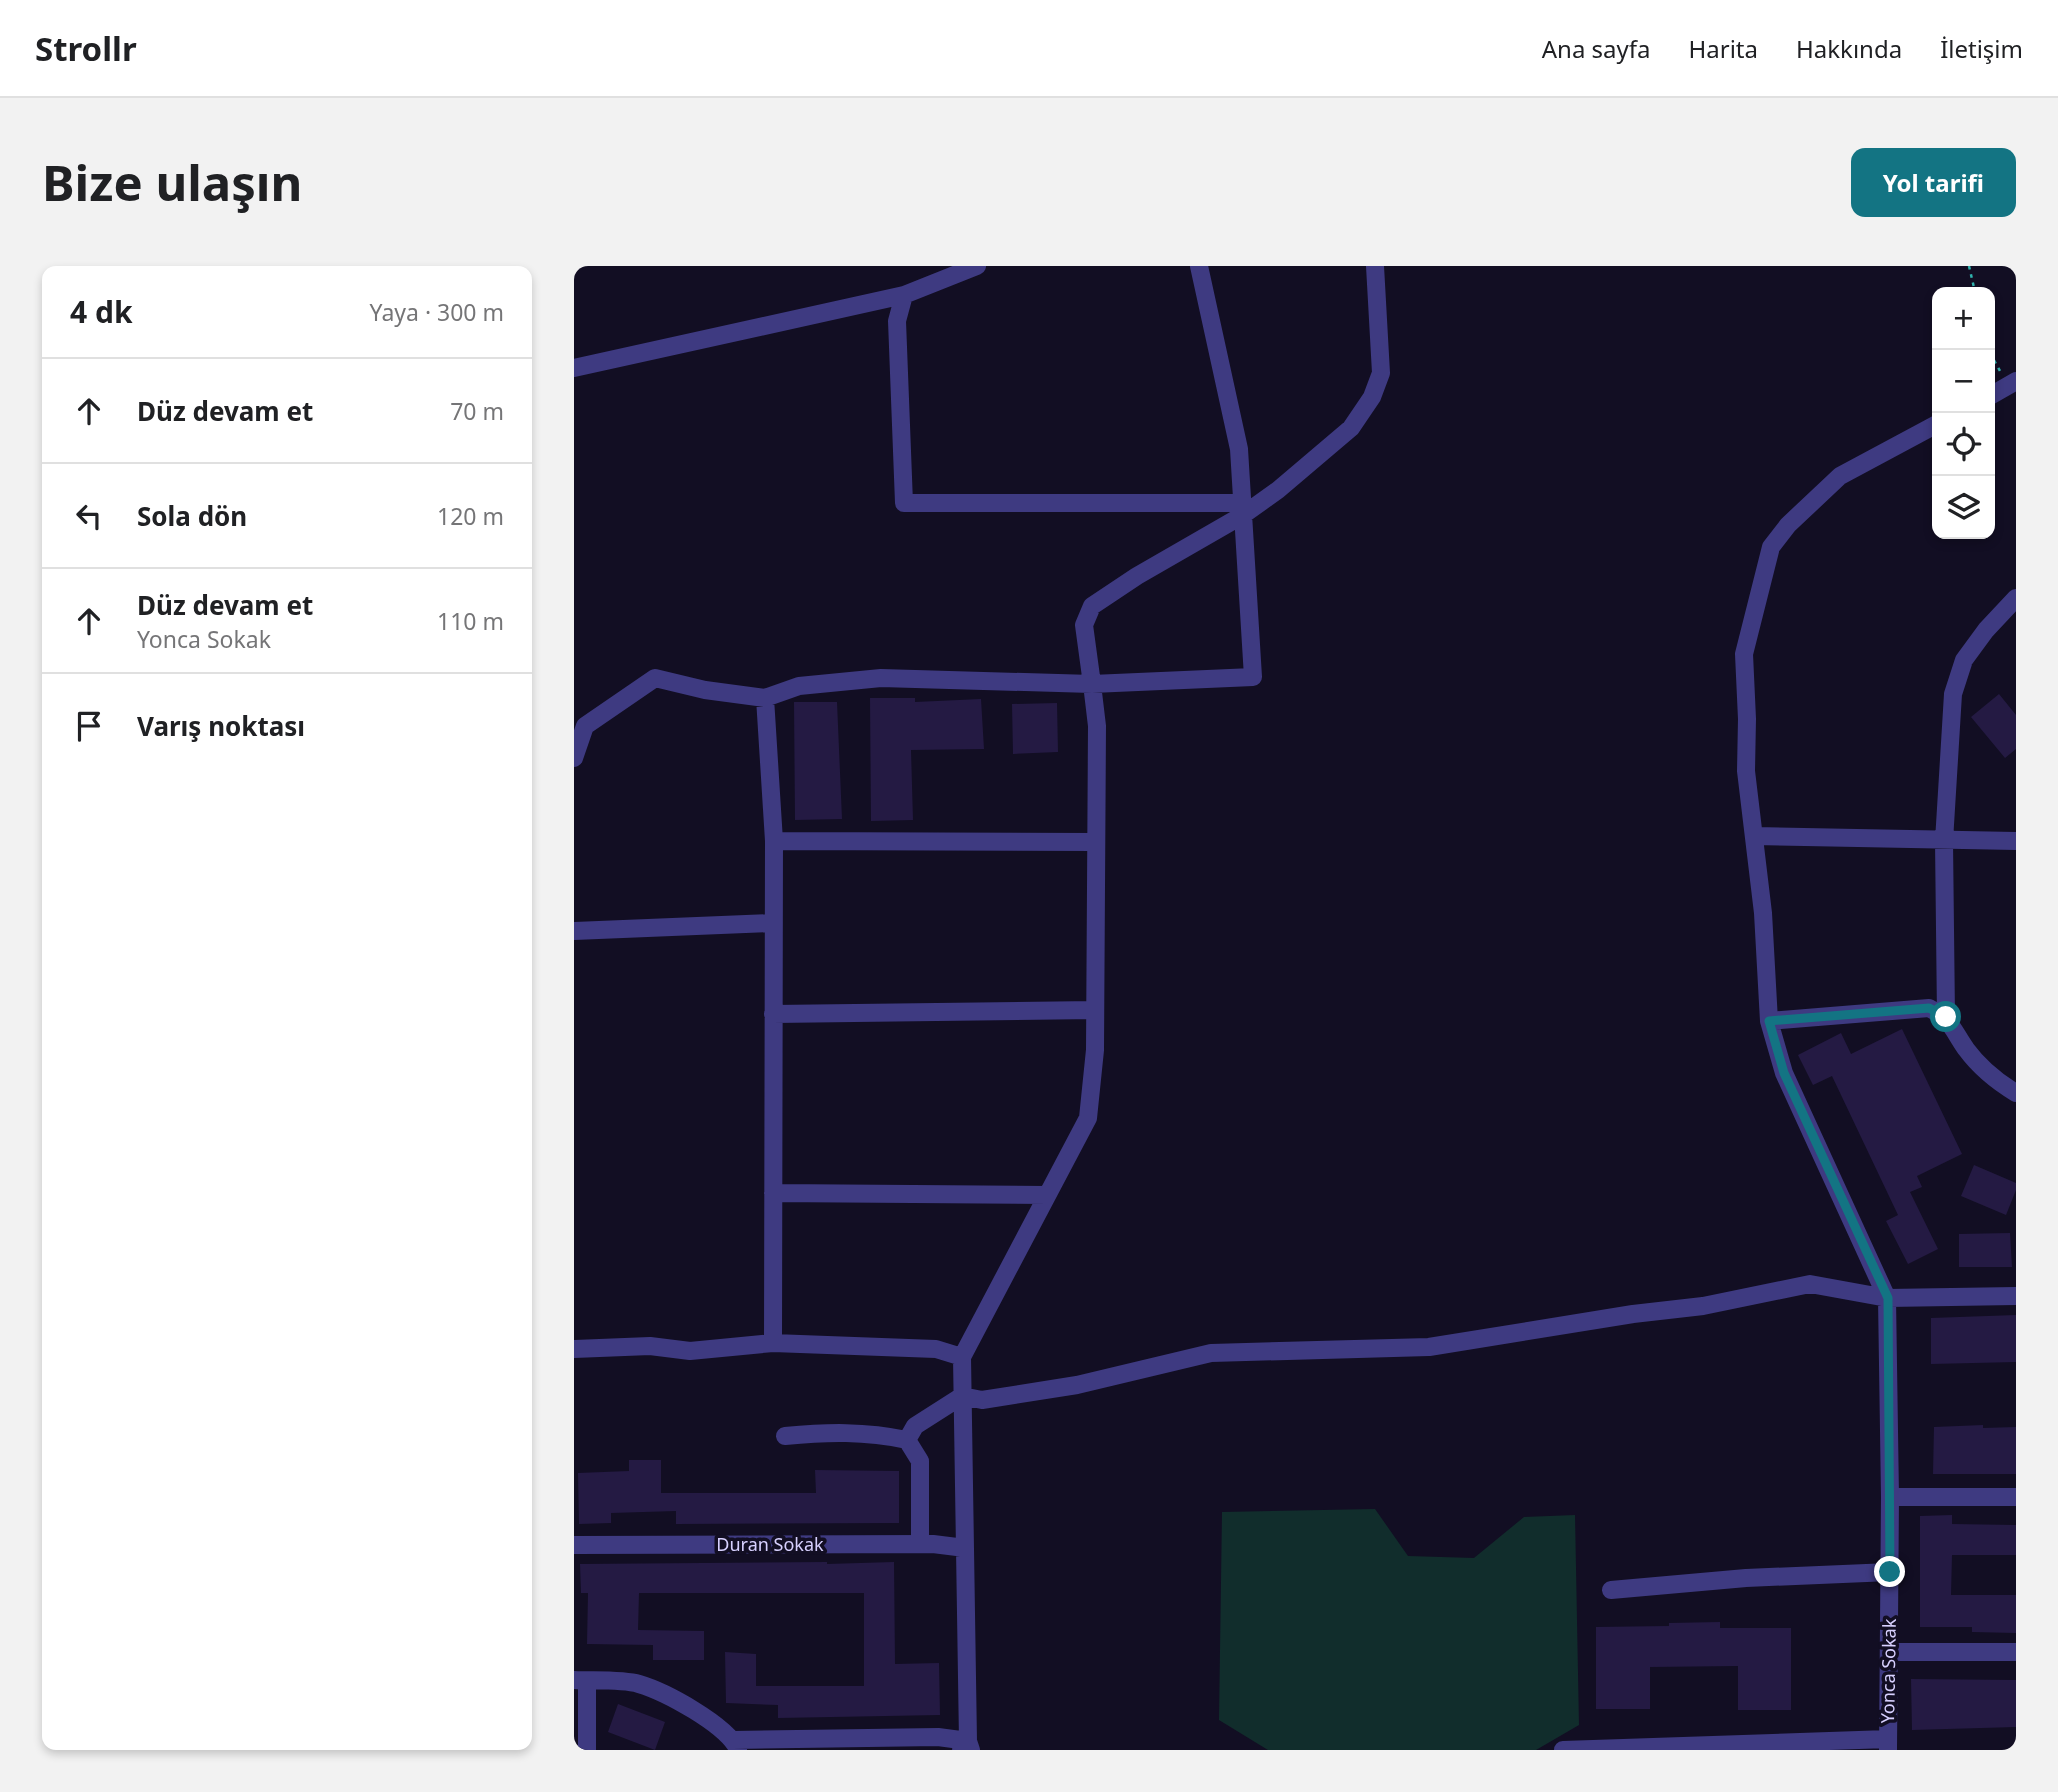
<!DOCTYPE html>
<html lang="tr">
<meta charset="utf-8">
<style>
:root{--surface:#fff;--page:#f2f2f2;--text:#202124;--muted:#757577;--line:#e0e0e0;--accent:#137483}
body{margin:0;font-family:"Noto Sans",sans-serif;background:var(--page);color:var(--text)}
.controls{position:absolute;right:21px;top:21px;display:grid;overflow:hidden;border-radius:14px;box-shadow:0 4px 10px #0003}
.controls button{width:63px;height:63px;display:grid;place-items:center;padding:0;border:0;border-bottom:2px solid var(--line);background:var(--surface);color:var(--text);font:35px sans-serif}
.stop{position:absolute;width:21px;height:21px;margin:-16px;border:5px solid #137483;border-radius:50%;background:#fff}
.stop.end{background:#137483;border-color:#fff;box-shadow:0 2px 7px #0008}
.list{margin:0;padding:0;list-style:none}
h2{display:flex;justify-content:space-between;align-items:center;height:91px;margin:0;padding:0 28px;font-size:30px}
h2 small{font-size:23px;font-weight:400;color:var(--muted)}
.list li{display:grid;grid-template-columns:46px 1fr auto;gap:21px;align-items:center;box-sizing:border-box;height:105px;padding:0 28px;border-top:2px solid var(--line)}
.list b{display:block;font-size:26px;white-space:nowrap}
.list p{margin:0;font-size:23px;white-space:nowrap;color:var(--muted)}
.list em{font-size:23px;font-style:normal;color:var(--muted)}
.icon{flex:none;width:38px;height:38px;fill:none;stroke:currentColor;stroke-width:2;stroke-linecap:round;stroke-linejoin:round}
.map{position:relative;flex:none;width:1442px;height:1484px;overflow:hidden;border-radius:14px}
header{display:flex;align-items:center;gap:42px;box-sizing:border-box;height:98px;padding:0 35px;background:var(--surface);border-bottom:2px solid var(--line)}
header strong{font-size:33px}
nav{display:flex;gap:38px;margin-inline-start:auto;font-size:24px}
.intro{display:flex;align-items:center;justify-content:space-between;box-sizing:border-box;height:168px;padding:0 42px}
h1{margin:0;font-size:49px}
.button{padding:18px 32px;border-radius:14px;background:var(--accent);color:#fff;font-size:24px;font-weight:700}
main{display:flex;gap:42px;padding:0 42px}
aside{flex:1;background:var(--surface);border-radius:14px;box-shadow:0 4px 10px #0003}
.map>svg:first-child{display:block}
.green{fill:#112d2c}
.building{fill:#241a43}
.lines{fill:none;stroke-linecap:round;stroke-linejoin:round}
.path{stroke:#30b3ae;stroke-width:2.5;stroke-dasharray:3.5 5;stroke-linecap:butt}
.minor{stroke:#3e3a81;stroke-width:18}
.route{stroke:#137483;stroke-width:9}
.labels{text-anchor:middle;stroke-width:7;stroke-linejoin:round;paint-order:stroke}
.street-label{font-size:18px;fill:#d7d0fe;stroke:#120e23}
</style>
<header>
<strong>Strollr</strong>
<nav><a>Ana sayfa</a><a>Harita</a><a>Hakkında</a><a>İletişim</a></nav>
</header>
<div class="intro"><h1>Bize ulaşın</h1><a class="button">Yol tarifi</a></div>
<main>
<aside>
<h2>4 dk<small>Yaya · 300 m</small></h2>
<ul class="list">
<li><svg class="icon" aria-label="ahead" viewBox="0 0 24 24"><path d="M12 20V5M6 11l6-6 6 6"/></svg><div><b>Düz devam et</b></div><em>70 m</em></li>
<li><svg class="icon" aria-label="left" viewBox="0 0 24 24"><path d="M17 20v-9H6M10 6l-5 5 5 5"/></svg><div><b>Sola dön</b></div><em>120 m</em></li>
<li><svg class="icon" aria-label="ahead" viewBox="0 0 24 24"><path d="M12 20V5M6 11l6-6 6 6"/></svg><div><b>Düz devam et</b><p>Yonca Sokak</p></div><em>110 m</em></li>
<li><svg class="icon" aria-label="arrive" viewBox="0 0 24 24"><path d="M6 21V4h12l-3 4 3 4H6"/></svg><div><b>Varış noktası</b></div></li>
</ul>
</aside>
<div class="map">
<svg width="1442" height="1484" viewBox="0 0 1442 1484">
<rect width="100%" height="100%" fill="#120e23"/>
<path class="green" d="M 801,1243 L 834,1290 L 900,1292 L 950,1251 L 1001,1249 L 1005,1459 L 962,1484 L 694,1484 L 645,1454 L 648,1246 Z"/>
<path class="building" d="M 1425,428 L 1442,449 L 1442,483 L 1431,492 L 1397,451 Z
M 296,432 L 341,432 L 341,436 L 407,433 L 410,483 L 337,484 L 339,554 L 297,555 Z
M 220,436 L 263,436 L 268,553 L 221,554 Z
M 483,437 L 484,486 L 439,488 L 438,438 Z
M 1328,763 L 1388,888 L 1343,910 L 1348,921 L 1336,926 L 1364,983 L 1334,998 L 1312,955 L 1324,949 L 1258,810 L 1239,819 L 1224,789 L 1267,767 L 1277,788 Z
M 1400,899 L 1442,917 L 1442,924 L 1432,949 L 1387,930 Z
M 1436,967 L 1438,1001 L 1385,1001 L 1385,968 Z
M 1442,1049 L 1442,1096 L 1357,1098 L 1357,1052 Z
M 1409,1159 L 1409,1162 L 1442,1161 L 1442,1208 L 1359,1208 L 1360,1161 Z
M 55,1194 L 87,1194 L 87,1227 L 242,1227 L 241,1204 L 325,1205 L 325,1257 L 102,1258 L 102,1245 L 37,1247 L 37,1257 L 5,1258 L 4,1207 L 55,1205 Z
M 1378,1249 L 1378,1258 L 1442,1259 L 1442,1289 L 1378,1289 L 1377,1329 L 1442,1329 L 1442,1367 L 1398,1366 L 1398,1361 L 1346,1361 L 1346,1250 Z
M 253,1296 L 253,1298 L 320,1296 L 321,1398 L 365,1397 L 366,1449 L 204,1452 L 204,1439 L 152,1437 L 151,1386 L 182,1388 L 182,1420 L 290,1420 L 290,1327 L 65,1327 L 64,1364 L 130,1365 L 130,1394 L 79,1394 L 79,1379 L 13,1378 L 14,1327 L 7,1327 L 6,1298 Z
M 1146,1356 L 1146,1362 L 1217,1362 L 1217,1444 L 1164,1444 L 1164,1400 L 1076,1401 L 1076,1443 L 1022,1443 L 1022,1361 L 1095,1360 L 1095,1357 Z
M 1337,1413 L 1442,1414 L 1442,1461 L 1338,1464 Z
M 44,1438 L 91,1456 L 81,1484 L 34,1466 Z"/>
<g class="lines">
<path class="path" d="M 1395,0 L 1401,26
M 1416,87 L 1426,105"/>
<path class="minor" d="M 330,29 L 323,55 L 330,237 L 668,237
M 0,102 L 330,29 L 403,0
M 1416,130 L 1442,115
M 0,492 L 11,460 L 81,412 L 131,424 L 191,432
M 1180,570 L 1442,575
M 200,575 L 521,576
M 0,665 L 199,657
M 199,748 L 521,744
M 1372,751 L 1370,575 L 1379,428 L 1390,394 L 1412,364 L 1442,332
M 1195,755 L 1355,742 C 1378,754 1378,763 1392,783 C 1406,802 1422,815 1442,827
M 199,927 L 473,929
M 199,1077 L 200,575 L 191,432 L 225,420 L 307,412 L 518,418 L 510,359 L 518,340 L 563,310 L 669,249 L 704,224 L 777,162 L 798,131 L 807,107 L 801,0
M 0,1083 L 76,1080 L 116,1085 L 199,1077 L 362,1083 L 388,1091
M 211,1170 C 253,1166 291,1165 333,1174 L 346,1195 L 346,1278
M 333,1174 L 341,1160 L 388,1130 L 408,1134 L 503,1119 L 637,1087 L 855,1081 L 1059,1048 L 1129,1040 L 1236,1018 L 1313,1032 L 1442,1030
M 1316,1231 L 1442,1231
M 0,1279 L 359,1278 L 391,1282
M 1037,1324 L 1172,1312 L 1316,1306
M 1315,1386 L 1442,1386
M 0,1414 C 19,1415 48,1413 65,1418 C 92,1426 151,1458 164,1483
M 159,1474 L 364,1471 L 394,1475 L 387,1482
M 13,1484 L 13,1415
M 397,1484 L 394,1475 L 388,1091 L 514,852 L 521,784 L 523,460 L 518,418 L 679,411 L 665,183 L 625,0
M 989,1484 L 1314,1473
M 1314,1484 L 1316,1231 L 1313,1032 L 1210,807 L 1195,755 L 1189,647 L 1172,505 L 1173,453 L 1170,388 L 1197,281 L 1214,259 L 1266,210 L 1363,158"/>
</g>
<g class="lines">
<path class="route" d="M 1316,1306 L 1314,1032 L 1210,807 L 1195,755 L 1355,742 L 1372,751"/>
</g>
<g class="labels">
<g class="street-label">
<text x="196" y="1285">Duran Sokak</text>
<text transform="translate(1315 1405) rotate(-89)" y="6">Yonca Sokak</text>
</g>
</g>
</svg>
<div class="controls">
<button>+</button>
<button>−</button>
<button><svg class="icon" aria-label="locate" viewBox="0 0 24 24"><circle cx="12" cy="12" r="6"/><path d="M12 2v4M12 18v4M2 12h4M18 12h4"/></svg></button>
<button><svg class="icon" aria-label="layers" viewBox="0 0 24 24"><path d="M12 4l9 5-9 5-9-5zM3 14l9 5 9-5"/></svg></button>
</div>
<div class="stop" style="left:1372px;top:751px"></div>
<div class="stop end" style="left:1316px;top:1306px"></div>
</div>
</main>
